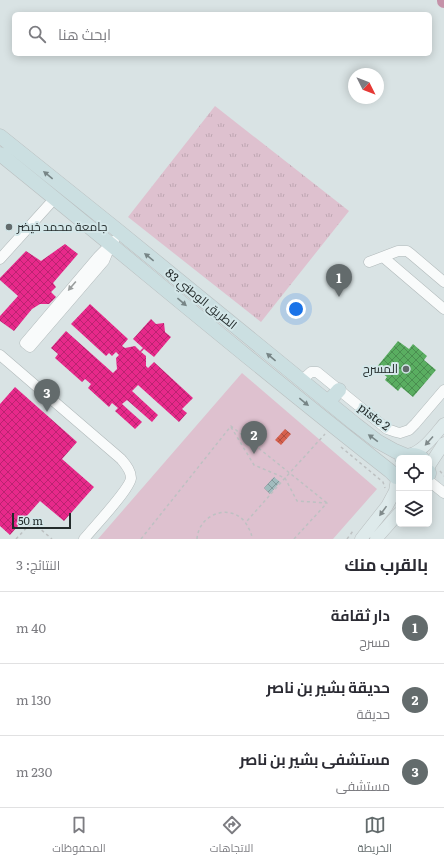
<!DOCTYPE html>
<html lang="ar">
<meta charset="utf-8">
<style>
:root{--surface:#fff;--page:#f2f2f3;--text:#2b2b33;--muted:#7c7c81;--line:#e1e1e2;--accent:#636b6c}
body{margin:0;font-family:Literata,Cairo,serif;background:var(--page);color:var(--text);direction:rtl}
.controls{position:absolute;right:12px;bottom:12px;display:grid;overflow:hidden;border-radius:6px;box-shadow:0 2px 10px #0003}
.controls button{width:36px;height:36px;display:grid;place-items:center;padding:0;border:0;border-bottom:1px solid var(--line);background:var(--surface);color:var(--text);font:20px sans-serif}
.compass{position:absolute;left:348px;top:68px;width:36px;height:36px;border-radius:50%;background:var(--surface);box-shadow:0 2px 10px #0003;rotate:132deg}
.scale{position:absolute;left:12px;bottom:10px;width:59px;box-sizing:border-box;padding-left:4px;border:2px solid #232b2b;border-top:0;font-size:11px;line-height:14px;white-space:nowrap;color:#232b2b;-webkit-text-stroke:3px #d4e7e9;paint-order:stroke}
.you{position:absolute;left:296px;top:309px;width:14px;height:14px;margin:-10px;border:3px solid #fff;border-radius:50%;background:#1a73e8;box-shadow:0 0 0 6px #1a73e833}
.badge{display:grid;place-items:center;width:26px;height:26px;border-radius:50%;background:var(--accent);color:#fff;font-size:13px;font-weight:700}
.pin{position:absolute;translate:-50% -33px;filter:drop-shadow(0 1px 2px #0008)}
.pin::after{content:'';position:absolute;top:21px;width:14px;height:12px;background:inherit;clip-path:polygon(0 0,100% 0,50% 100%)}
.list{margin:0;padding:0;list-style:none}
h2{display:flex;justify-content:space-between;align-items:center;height:52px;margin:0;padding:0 16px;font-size:17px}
h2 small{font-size:13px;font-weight:400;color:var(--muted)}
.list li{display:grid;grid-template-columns:26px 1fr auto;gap:12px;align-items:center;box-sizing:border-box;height:72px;padding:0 16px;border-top:1px solid var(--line)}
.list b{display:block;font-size:15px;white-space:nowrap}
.list p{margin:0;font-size:13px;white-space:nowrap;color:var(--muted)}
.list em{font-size:13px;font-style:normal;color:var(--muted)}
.icon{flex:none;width:22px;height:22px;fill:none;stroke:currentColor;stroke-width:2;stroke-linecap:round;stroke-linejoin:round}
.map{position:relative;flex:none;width:444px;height:539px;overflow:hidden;direction:ltr}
.search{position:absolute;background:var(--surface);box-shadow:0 2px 10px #0003;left:12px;right:12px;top:12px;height:44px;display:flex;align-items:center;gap:10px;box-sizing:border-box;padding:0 14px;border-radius:6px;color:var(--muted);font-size:15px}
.sheet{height:268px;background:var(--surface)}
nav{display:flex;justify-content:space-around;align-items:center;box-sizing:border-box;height:56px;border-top:1px solid var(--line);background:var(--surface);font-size:11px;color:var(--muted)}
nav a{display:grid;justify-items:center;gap:2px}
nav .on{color:var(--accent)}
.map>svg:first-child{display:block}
.grass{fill:url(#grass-tufts)}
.garden{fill:#dec1cf}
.shops{fill:url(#shops-cross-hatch)}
.health{fill:url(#health-cross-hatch)}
.public{fill:url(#public-cross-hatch)}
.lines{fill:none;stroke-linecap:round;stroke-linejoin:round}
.river{stroke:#c592a9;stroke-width:14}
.building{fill:url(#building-cross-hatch)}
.minor-casing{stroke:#b1b9ba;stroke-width:11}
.major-casing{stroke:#b9bebf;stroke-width:13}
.highway-casing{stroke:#b9bebf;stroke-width:15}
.path{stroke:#bdc1c2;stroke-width:1.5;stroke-dasharray:3 3;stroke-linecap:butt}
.minor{stroke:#f9fbfb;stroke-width:10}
.major{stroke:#deeaeb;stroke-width:12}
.highway{stroke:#cbdfe1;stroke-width:14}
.oneway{fill:#778586}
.oneway2{fill:#999d9d}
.oneway3{fill:#808a8b}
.poi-dot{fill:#636b6c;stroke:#d4e7e9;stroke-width:1.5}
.labels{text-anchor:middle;stroke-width:4;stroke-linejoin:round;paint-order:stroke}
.poi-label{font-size:12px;fill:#232b2b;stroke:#d4e7e9;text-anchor:start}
.street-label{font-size:12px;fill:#232b2b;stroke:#d4e7e9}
</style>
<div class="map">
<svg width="444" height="539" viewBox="0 0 444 539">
<defs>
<pattern id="grass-tufts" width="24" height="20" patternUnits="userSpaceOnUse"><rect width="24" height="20" fill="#dec1cf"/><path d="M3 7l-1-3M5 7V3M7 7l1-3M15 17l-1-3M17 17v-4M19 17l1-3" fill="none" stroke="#bea6b2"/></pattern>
<pattern id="shops-cross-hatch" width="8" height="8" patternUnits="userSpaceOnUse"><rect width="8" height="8" fill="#d6604d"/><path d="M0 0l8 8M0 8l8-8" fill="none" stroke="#ad4f40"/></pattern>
<pattern id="health-cross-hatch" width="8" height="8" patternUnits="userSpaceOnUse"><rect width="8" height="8" fill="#e7298a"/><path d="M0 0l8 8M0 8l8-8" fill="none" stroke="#bb2371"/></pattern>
<pattern id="public-cross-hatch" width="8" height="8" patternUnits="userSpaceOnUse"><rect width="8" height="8" fill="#5aae61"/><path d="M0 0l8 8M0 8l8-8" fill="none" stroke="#4a8e50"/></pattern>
<pattern id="building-cross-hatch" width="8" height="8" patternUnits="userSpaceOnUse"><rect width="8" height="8" fill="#a1bcbe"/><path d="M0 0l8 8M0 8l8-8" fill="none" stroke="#83999b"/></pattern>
</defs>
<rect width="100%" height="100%" fill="#d9e3e4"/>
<path class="grass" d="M 215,106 L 349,211 L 261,322 L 128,217 Z"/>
<path class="garden" d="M 242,373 L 377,489 L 333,539 L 98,539 Z"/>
<path class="shops" d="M 285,429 L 291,434 L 281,445 L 275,440 Z"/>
<path class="health" d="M 65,244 L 78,254 L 53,283 L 56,287 L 51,292 L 56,297 L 49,304 L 40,304 L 32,309 L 14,331 L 0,321 L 0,316 L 18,296 L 0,280 L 0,278 L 26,251 L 41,261 Z
M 90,304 L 128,339 L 122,346 L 125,348 L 135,346 L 140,351 L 143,348 L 133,339 L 151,319 L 156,324 L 164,323 L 165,332 L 171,337 L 154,357 L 144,349 L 141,352 L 146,356 L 146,366 L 148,368 L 154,362 L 193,398 L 182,409 L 187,413 L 179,422 L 138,385 L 132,391 L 158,415 L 152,422 L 127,400 L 122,404 L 142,422 L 135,429 L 115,411 L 118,408 L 112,403 L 109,407 L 88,388 L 91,384 L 85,379 L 82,382 L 55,358 L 58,354 L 51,348 L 66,331 L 113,373 L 117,369 L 116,358 L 119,355 L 116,352 L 112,356 L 109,353 L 106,356 L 71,324 Z
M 15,387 L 77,442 L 62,459 L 94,487 L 64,521 L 40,501 L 10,535 L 0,526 L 0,404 Z"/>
<path class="public" d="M 398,341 L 409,349 L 413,344 L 427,356 L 424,360 L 436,370 L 413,397 L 401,387 L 398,391 L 385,380 L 387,377 L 376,368 Z"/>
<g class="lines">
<path class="river" d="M 444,0 L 444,1"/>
</g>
<path class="building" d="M 274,477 L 280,482 L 270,494 L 264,488 Z"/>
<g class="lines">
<defs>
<path id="minor" d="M 111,244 L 98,257 L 25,343 L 30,347 L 104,261 L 111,244 L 114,241
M 383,257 L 444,309
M 0,259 L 55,198
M 369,262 L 398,251 L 407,251 L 411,254 L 444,282
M 0,355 L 121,459 C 125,464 131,470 131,478 C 130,489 93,528 84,539
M 301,381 L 311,372 L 317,372 L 387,429 L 396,432 L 400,433 L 409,430 L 415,424 L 444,390
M 429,481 L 444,493"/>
<path id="major" d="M 410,455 C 425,449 434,436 444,424
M 429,466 L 444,443
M 361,539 L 387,506 L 395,491 L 397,479
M 376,539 L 399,513"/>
<path id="highway" d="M 0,136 L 116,229 L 355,424 L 377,441 L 395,451 L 407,456
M 0,154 C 130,259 258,368 390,471 L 396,477
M 328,402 L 339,390
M 402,458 C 410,454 415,454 422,458
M 429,472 L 429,474"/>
</defs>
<use href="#minor" class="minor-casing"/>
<use href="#major" class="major-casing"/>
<use href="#highway" class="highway-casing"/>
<path class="path" d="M 231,427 L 254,465 L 285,478 L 246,522
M 341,447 L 383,482 L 385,488
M 440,471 L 444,476
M 16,539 L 32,522 L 52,539
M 141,539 L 231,426 L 327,503
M 197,539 C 199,511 236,502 248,527 C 250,531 252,534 252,539
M 294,539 L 327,503 L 297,501 L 285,478 L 325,434
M 347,539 L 353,531"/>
<use href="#minor" class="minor"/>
<use href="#major" class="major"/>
<use href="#highway" class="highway"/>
</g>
<defs><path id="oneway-solid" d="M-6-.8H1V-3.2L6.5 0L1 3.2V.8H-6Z"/></defs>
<g class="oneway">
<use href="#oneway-solid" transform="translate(48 175) rotate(-141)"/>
<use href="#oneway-solid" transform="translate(149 257) rotate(-141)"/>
<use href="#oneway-solid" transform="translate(182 302) rotate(40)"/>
<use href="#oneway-solid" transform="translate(271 357) rotate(-140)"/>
<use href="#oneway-solid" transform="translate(304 402) rotate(39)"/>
<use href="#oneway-solid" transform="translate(373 438) rotate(-144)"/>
</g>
<use class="oneway2" href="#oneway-solid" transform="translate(72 286) rotate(130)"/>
<g class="oneway3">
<use href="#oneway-solid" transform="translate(429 441) rotate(132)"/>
<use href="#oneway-solid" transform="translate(383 511) rotate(126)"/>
</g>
<g class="poi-dot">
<circle cx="9" cy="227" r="4"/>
<circle cx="406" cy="369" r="4"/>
</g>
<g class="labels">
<g class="poi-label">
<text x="17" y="231">جامعة محمد خيضر</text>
<text x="398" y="373" text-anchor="end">المسرح</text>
</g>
<g class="street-label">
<text transform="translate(201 299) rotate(39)" y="4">الطريق الوطني 83</text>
<text transform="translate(374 417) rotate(37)" y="4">piste 2</text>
</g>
</g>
</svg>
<div class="controls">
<button><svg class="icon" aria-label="locate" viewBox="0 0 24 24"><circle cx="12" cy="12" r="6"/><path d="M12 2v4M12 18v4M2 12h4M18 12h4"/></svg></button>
<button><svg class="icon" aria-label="layers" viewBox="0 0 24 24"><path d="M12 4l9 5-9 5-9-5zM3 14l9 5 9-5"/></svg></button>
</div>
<svg class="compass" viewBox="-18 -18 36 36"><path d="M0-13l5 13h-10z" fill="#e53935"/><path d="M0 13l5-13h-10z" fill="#7c7c81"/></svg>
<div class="scale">50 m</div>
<div class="you"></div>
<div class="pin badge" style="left:339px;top:297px">1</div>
<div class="pin badge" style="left:254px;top:454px">2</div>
<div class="pin badge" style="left:47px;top:412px">3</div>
<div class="search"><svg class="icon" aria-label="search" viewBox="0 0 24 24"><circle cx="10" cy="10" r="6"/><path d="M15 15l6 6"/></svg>ابحث هنا</div>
</div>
<section class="sheet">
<h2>بالقرب منك<small>النتائج: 3</small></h2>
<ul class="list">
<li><span class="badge">1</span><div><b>دار ثقافة</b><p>مسرح</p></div><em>40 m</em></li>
<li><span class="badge">2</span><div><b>حديقة بشير بن ناصر</b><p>حديقة</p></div><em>130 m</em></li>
<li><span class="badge">3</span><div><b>مستشفى بشير بن ناصر</b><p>مستشفى</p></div><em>230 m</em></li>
</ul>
</section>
<nav>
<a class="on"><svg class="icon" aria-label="map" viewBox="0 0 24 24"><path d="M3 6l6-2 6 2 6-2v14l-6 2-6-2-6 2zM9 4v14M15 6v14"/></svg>الخريطة</a>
<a><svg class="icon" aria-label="directions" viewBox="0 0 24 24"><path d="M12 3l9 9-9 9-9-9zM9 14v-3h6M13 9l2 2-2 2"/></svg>الاتجاهات</a>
<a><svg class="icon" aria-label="saved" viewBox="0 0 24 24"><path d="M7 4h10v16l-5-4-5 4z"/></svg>المحفوظات</a>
</nav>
